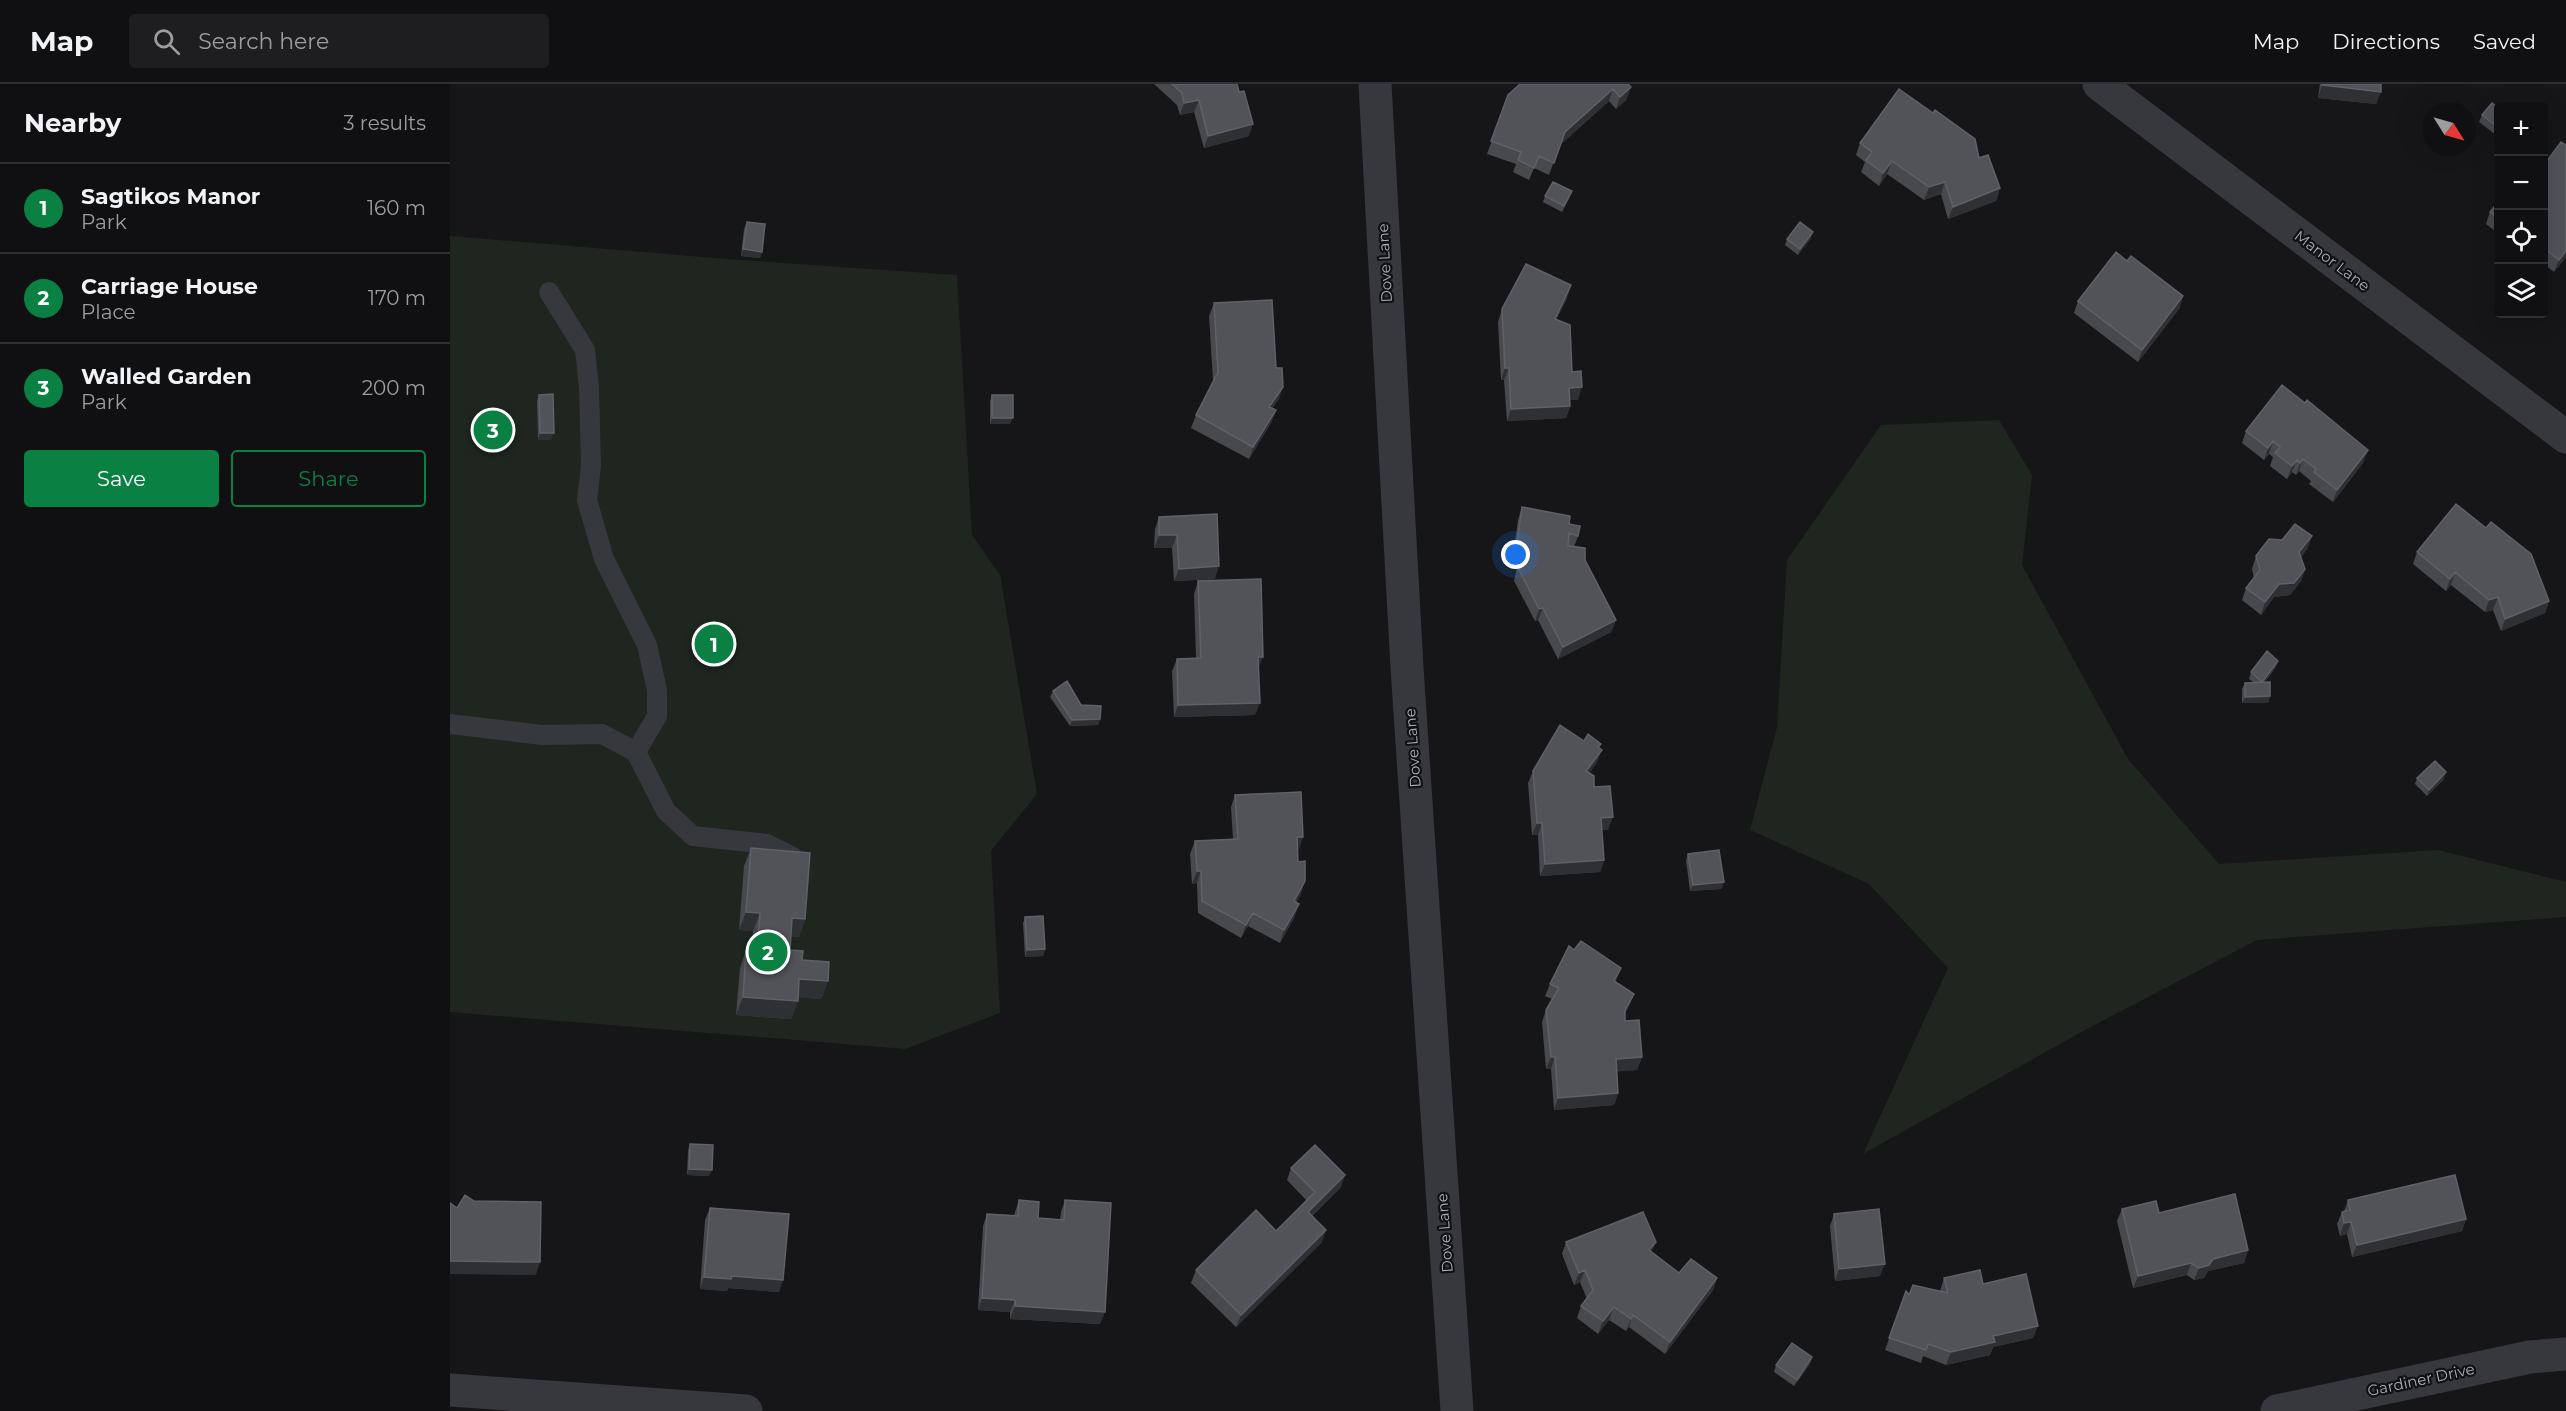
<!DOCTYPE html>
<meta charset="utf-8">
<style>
:root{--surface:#101012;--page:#1e1e20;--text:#f1f3f6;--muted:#9c9d9f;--line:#303032;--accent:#0b8043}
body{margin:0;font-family:Montserrat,sans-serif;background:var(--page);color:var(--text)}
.controls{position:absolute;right:18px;top:18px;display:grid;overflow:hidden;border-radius:6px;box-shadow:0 6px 24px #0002}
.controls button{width:54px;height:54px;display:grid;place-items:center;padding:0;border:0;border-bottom:2px solid var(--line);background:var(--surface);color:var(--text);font:30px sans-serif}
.compass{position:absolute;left:1972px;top:18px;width:54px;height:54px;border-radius:50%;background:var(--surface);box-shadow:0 6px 24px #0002;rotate:127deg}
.you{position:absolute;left:1066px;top:471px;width:21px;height:21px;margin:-15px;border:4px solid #fff;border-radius:50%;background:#1a73e8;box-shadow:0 0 0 9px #1a73e833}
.badge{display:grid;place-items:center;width:39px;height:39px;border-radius:50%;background:var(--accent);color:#fff;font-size:20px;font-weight:700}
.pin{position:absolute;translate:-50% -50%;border:3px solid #fff;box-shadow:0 2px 6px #0006}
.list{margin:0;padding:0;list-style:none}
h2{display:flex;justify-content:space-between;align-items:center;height:78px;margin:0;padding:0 24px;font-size:26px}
h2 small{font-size:20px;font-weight:400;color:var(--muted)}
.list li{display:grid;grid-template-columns:39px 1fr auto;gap:18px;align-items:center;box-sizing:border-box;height:90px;padding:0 24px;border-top:2px solid var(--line)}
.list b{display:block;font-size:22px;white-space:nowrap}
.list p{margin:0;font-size:20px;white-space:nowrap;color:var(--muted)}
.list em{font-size:20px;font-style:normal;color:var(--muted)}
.actions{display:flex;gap:12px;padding:18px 24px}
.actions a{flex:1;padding:14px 0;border:2px solid var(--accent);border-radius:6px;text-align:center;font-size:21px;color:var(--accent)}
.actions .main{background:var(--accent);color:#fff}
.icon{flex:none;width:33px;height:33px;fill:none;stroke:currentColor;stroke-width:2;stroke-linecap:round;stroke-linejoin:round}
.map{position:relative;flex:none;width:2116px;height:1327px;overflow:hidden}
header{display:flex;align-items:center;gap:36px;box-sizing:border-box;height:84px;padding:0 30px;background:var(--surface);border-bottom:2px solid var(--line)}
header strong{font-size:28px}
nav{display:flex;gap:33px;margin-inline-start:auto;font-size:21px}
.search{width:420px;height:54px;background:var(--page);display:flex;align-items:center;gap:15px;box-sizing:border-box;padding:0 21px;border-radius:6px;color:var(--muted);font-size:22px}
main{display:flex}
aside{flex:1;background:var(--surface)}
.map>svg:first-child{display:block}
.green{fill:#1e261f}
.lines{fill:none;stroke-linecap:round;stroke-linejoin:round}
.lane{stroke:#37383d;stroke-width:20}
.street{stroke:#37383d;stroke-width:33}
.wall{fill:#47494d}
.shaded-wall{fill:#2f3033}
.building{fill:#525359;stroke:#5f6168;stroke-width:1.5}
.labels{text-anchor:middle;stroke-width:4.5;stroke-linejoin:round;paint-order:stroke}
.street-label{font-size:15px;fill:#a8adb8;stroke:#111113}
</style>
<header>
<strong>Map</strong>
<div class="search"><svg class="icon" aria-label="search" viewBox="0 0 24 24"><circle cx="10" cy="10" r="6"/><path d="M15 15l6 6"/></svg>Search here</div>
<nav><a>Map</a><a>Directions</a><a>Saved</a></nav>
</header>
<main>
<aside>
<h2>Nearby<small>3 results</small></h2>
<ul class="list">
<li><span class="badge">1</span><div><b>Sagtikos Manor</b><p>Park</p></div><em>160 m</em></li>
<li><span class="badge">2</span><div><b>Carriage House</b><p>Place</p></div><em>170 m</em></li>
<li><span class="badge">3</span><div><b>Walled Garden</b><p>Park</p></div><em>200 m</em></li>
</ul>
<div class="actions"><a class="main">Save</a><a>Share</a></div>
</aside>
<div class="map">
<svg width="2116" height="1327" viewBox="0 0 2116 1327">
<rect width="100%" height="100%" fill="#161618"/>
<path class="green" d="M 0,152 L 277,175 L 507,191 L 522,451 L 550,491 L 587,710 L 541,767 L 550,929 L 455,965 L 0,928 Z
M 1549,336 L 1582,391 L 1572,481 L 1678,675 L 1769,780 L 1988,766 L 2116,798 L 2116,833 L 1807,856 L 1635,946 L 1413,1070 L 1498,884 L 1419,800 L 1300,746 L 1327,643 L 1337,476 L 1431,341 Z"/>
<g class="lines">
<path class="lane" d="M 99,208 L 135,266 L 139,304 L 141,382 L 137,416 L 154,475 L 197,561 L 207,606 L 207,632 L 186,668
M 0,640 L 92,651 L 152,650 L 186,668 L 216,727 L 243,752 L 317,760 L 343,773"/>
<path class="street" d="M 925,0 L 957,584 L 1007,1327
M 1649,0 L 2116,353
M 0,1306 L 296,1327
M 1827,1327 L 2080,1273 L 2116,1270"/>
</g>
<path class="wall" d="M 704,0 L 787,0 L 799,52 L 754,64 L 744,28 L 730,31 L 727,21 Z
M 1870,0 L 1931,0 L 1926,20 L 1868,14 Z
M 1181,3 L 1176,16 L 1166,25 L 1159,17 L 1110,61 L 1099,91 L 1084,84 L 1079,96 L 1063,88 L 1066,80 L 1037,70 L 1058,11 Z
M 2049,24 L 2049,48 L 2046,51 L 2029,38 L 2032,31 Z
M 1410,59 L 1529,74 L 1550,104 L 1546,117 L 1498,135 L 1491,110 L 1474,116 L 1437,90 L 1429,102 L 1411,88 L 1415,78 L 1406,71 Z
M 2116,61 L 2116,173 L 2104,188 L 2094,180 L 2094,81 Z
M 1095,112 L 1119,114 L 1112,128 L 1093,118 Z
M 2049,117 L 2049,150 L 2036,140 L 2040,128 Z
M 297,138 L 312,168 L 310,174 L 291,172 L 294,145 Z
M 1361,154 L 1348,171 L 1335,161 L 1337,155 Z
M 1677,177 L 1733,212 L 1729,225 L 1688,278 L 1624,229 L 1628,217 Z
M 1117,214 L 1106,236 L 1122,288 L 1128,316 L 1120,316 L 1120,322 L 1116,334 L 1057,337 L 1054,296 L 1051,296 L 1048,238 L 1052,225 Z
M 764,219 L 829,315 L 822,324 L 826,326 L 821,339 L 799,375 L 741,344 L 746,331 L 763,297 L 759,232 Z
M 89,311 L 101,356 L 88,356 L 87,317 Z
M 542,311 L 560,340 L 540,340 L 540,317 Z
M 1796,347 L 1913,379 L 1883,418 L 1859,400 L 1861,397 L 1849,387 L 1846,391 L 1842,388 L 1837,395 L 1820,382 L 1823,373 L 1819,370 L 1814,376 L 1792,359 Z
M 1072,423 L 1119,440 L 1128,452 L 1124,463 L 1135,476 L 1166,536 L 1161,548 L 1108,575 L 1088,536 L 1085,537 L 1064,497 L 1069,475 L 1063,471 L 1068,436 Z
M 709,433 L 765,495 L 724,497 L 722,464 L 704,464 L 705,445 Z
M 1862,452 L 1857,465 L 1851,473 L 1855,485 L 1851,497 L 1840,511 L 1824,513 L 1811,531 L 1792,516 L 1796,504 L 1804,494 L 1802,485 L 1806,472 L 1832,456 Z
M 1967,468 L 2099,517 L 2095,529 L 2051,547 L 2043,526 L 2035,528 L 2001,501 L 1996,507 L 1963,480 Z
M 748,497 L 809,585 L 805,631 L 724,633 L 722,587 L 727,575 L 746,574 L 744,510 Z
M 1826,583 L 1815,598 L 1820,612 L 1818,619 L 1792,619 L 1792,605 L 1795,599 L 1803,598 L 1799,595 L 1801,588 Z
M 603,607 L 631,621 L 650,635 L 648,641 L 620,642 L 600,613 Z
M 1134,657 L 1149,664 L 1147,678 L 1139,689 L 1158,746 L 1152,746 L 1154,776 L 1150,788 L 1090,792 L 1088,751 L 1082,751 L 1078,699 L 1083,687 Z
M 1967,694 L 1994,695 L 1977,712 L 1965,700 Z
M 785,711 L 849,765 L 847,765 L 851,810 L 846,818 L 845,832 L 830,859 L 798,842 L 791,854 L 748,829 L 747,799 L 742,800 L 740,770 L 745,757 L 783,755 L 781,723 Z
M 301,764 L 355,835 L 349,853 L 341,852 L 340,866 L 378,897 L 371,915 L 348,913 L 348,917 L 341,935 L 286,931 L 290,884 L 296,866 L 302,866 L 303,847 L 289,846 L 294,782 Z
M 1238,770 L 1274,798 L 1271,805 L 1240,807 L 1236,776 Z
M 575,833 L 595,865 L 593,872 L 575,873 L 573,839 Z
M 1166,898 L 1184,910 L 1179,922 L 1175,930 L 1175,937 L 1192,973 L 1187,986 L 1167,987 L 1168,1009 L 1164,1021 L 1104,1026 L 1101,985 L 1096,985 L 1092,938 L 1096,926 L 1102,915 L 1095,912 L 1100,900 Z
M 240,1060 L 259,1092 L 237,1091 L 238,1066 Z
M 841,1084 L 891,1103 L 862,1132 L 872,1158 L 786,1243 L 741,1199 L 746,1186 L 826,1147 L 857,1117 L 837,1096 Z
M 569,1116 L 588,1134 L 610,1136 L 611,1128 L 615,1116 L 650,1240 L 560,1235 L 560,1228 L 528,1226 L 533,1142 L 537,1130 L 564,1131 Z
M 1898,1116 L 2016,1135 L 2012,1147 L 1902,1173 L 1897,1150 L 1890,1152 L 1887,1140 L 1892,1128 L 1894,1127 Z
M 260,1124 L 329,1208 L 278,1204 L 277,1207 L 250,1205 L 255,1136 Z
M 1672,1125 L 1709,1129 L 1798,1166 L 1794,1179 L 1758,1187 L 1754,1194 L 1744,1196 L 1737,1191 L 1683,1204 L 1667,1137 Z
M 1384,1130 L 1430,1192 L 1385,1197 L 1380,1142 Z
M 1116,1158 L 1202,1168 L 1229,1189 L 1267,1194 L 1263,1206 L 1215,1270 L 1179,1243 L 1176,1247 L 1159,1236 L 1148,1250 L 1127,1234 L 1131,1222 L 1137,1215 L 1130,1198 L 1124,1201 L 1112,1170 Z
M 1494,1194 L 1533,1200 L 1583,1254 L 1543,1263 L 1540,1271 L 1496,1281 L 1473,1272 L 1471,1279 L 1435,1266 L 1456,1207 L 1459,1211 L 1490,1207 Z
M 1362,1273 L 1360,1280 L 1344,1302 L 1324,1288 L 1326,1281 Z"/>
<path class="shaded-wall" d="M 1872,1 L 1931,8 L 1926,20 L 1868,14 Z
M 1181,3 L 1176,16 L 1166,25 L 1170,13 Z
M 1163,5 L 1159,17 L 1110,61 L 1115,48 Z
M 749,16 L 744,28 L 730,31 L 734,19 Z
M 803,40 L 799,52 L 754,64 L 758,52 Z
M 1442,77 L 1437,90 L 1429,102 L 1433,89 Z
M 1495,98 L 1491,110 L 1474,116 L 1479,103 Z
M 1550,104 L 1546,117 L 1498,135 L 1503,123 Z
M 1363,148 L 1361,154 L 1348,171 L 1350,165 Z
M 293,165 L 312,168 L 310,174 L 291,172 Z
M 2116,167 L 2116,173 L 2104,188 L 2109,176 Z
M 1121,201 L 1117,214 L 1101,248 L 1105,235 Z
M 1733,212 L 1729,225 L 1688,278 L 1692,266 Z
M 1055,284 L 1059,284 L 1054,296 L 1051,296 Z
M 833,303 L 829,315 L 815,335 L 819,323 Z
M 1132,303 L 1128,316 L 1115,316 L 1119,304 Z
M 1120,322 L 1116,334 L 1057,337 L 1061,325 Z
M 826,326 L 821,339 L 799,375 L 803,363 Z
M 542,334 L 563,334 L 560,340 L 540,340 Z
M 90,349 L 104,349 L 101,356 L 88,356 Z
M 1823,357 L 1819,370 L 1814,376 L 1818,364 Z
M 1918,366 L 1913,379 L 1883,418 L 1887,406 Z
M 1853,375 L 1849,387 L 1846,391 L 1850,379 Z
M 1847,376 L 1842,388 L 1837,395 L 1842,382 Z
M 709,451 L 727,451 L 722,464 L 704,464 Z
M 1862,452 L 1857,465 L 1845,481 L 1849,468 Z
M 769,482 L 765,495 L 724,497 L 729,485 Z
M 1855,485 L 1851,497 L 1840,511 L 1824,513 L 1811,531 L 1815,518 L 1829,500 Z
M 2005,488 L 2001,501 L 1996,507 L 2000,495 Z
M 2048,513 L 2043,526 L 2035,528 L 2039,516 Z
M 2099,517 L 2095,529 L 2051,547 L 2055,535 Z
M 1093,524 L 1088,536 L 1085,537 L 1089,525 Z
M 1166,536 L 1161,548 L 1108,575 L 1113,563 Z
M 808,573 L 813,573 L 808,585 Z
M 1828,577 L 1826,583 L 1810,604 L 1812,598 Z
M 1820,612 L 1818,619 L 1792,619 L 1795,613 Z
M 810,619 L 805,631 L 724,633 L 728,621 Z
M 650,635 L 648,641 L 620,642 L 622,636 Z
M 1152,666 L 1147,678 L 1132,699 L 1136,687 Z
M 1996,688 L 1994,695 L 1977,712 L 1979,706 Z
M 1163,733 L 1158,746 L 1147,746 L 1151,734 Z
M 1087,739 L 1092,739 L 1088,751 L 1082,751 Z
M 847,753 L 853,753 L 849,765 L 842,765 Z
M 1154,776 L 1150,788 L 1090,792 L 1095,780 Z
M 747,787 L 751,787 L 747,799 L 742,800 Z
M 855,797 L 851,810 L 840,830 L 844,817 Z
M 1274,798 L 1271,805 L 1240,807 L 1243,801 Z
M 849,820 L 845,832 L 830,859 L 834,846 Z
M 296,828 L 310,829 L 303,847 L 289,846 Z
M 803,829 L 798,842 L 791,854 L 796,841 Z
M 342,834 L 355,835 L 349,853 L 335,852 Z
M 595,865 L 593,872 L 575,873 L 577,866 Z
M 1171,884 L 1166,897 L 1159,909 L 1164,897 Z
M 349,895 L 378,897 L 371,915 L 343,913 Z
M 1184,910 L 1179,922 L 1170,938 L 1175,926 Z
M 293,913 L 348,917 L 341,935 L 286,931 Z
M 1101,973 L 1105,973 L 1101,985 L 1096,985 Z
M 1192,973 L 1187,986 L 1162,988 L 1166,975 Z
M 1168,1009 L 1164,1021 L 1104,1026 L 1108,1014 Z
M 239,1085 L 262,1086 L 259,1092 L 237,1091 Z
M 895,1091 L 891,1103 L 853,1140 L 858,1128 Z
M 2016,1135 L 2012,1147 L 1902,1173 L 1907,1161 Z
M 1901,1138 L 1897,1150 L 1890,1152 L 1894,1139 Z
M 876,1146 L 872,1158 L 786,1243 L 791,1231 Z
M 1206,1158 L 1201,1170 L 1199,1166 Z
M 1798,1166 L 1794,1179 L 1758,1187 L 1754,1194 L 1744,1196 L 1749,1184 L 1763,1175 Z
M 0,1177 L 90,1178 L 86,1191 L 0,1190 Z
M 1741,1179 L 1737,1191 L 1683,1204 L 1688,1192 Z
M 1435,1180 L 1430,1192 L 1385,1197 L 1389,1185 Z
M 1135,1186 L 1130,1198 L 1124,1201 L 1129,1189 Z
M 282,1192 L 333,1196 L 329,1208 L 278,1204 L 277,1207 L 250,1205 L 254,1193 Z
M 1267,1194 L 1263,1206 L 1215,1270 L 1220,1258 Z
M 532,1214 L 565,1216 L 560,1228 L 528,1226 Z
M 565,1222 L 655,1228 L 650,1240 L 560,1235 Z
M 1164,1223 L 1159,1236 L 1148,1250 L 1153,1237 Z
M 1183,1231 L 1179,1243 L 1176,1247 L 1181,1235 Z
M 1588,1242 L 1583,1254 L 1543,1263 L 1540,1271 L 1496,1281 L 1501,1268 L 1543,1252 Z
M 1362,1273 L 1360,1280 L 1344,1302 L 1347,1296 Z"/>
<path class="building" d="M 722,0 L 787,0 L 789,8 L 794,7 L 803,40 L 758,52 L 749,16 L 734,19 L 732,9 Z
M 1070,0 L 1178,0 L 1181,3 L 1170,13 L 1163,5 L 1115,48 L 1104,79 L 1089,72 L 1084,84 L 1068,76 L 1071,68 L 1041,57 L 1058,11 Z
M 1873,0 L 1931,0 L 1931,8 L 1872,1 Z
M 1449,5 L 1483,29 L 1485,26 L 1525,55 L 1529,74 L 1538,71 L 1550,104 L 1503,123 L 1495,98 L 1479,103 L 1442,77 L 1433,89 L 1416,76 L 1422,68 L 1410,59 Z
M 2042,19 L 2049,24 L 2049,44 L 2032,31 Z
M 2111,58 L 2116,61 L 2116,167 L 2109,176 L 2094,164 L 2094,81 Z
M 1103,98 L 1122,107 L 1114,122 L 1095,112 Z
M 2049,117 L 2049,134 L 2040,128 Z
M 297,138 L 315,140 L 312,168 L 293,165 Z
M 1350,138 L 1363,148 L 1350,165 L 1337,155 Z
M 1666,168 L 1677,177 L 1681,172 L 1733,212 L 1692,266 L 1628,217 Z
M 1076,180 L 1121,201 L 1105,235 L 1120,241 L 1122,288 L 1131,287 L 1132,303 L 1119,304 L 1120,322 L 1061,325 L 1059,284 L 1055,284 L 1052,225 Z
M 822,216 L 826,284 L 832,284 L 833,303 L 819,323 L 826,326 L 803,363 L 746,331 L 768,288 L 764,219 Z
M 1832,301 L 1855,319 L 1857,316 L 1918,366 L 1887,406 L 1864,388 L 1866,385 L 1853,375 L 1850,379 L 1847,376 L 1842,382 L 1825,369 L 1830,363 L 1823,357 L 1818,364 L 1796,347 Z
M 103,310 L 104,349 L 90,349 L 89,311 Z
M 542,311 L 563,311 L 563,334 L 542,334 Z
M 2006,420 L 2036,444 L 2041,438 L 2081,470 L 2099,517 L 2055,535 L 2048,513 L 2039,516 L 2005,488 L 2000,495 L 1967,468 Z
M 1072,423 L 1120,432 L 1119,440 L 1130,442 L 1128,452 L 1119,449 L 1118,462 L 1135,464 L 1135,476 L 1166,536 L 1113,563 L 1093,524 L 1089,525 L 1068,484 L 1073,463 L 1067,459 Z
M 767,430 L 769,482 L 729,485 L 727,451 L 709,451 L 709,433 Z
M 1845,440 L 1862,452 L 1849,468 L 1855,485 L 1844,499 L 1829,500 L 1815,518 L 1796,504 L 1810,486 L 1806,472 L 1819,455 L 1832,456 Z
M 811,495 L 813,573 L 808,573 L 810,619 L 728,621 L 727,575 L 751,574 L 748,497 Z
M 1817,567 L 1828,577 L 1812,598 L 1801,588 Z
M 617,597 L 631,621 L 651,622 L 650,635 L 622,636 L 603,607 Z
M 1820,598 L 1820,612 L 1795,613 L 1795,599 Z
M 1110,641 L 1134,657 L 1138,650 L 1151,660 L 1148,663 L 1152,666 L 1136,687 L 1144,692 L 1144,703 L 1160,702 L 1163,733 L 1151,734 L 1154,776 L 1095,780 L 1092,739 L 1087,739 L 1083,687 Z
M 1985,677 L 1996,688 L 1979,706 L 1967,694 Z
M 851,708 L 853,753 L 847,753 L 848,778 L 855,777 L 855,797 L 844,817 L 849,820 L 834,846 L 803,829 L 796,841 L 752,817 L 751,787 L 747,787 L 745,757 L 788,755 L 785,711 Z
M 301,764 L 360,769 L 355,835 L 342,834 L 340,866 L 353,867 L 352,876 L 379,878 L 378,897 L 349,895 L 348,917 L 293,913 L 296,866 L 307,867 L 310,829 L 296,828 Z
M 1269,766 L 1274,798 L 1243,801 L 1238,770 Z
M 593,832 L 595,865 L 577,866 L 575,833 Z
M 1131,857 L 1171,884 L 1164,897 L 1184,910 L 1175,926 L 1175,937 L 1189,936 L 1192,973 L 1166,975 L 1168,1009 L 1108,1014 L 1105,973 L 1101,973 L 1096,926 L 1109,904 L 1100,900 L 1119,862 L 1124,866 Z
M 240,1060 L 263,1061 L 262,1086 L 239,1085 Z
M 865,1061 L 895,1091 L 858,1128 L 876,1146 L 791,1231 L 746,1186 L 806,1126 L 826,1147 L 865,1108 L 841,1084 Z
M 2005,1091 L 2016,1135 L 1907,1161 L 1901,1138 L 1894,1139 L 1892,1128 L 1900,1126 L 1898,1116 Z
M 1785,1110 L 1798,1166 L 1763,1175 L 1759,1181 L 1749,1184 L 1741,1179 L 1688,1192 L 1672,1125 L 1706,1117 L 1709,1129 Z
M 15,1111 L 24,1117 L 91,1118 L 90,1178 L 0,1177 L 0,1119 L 7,1124 Z
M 569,1116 L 589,1118 L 588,1134 L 614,1136 L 615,1116 L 661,1119 L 655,1228 L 565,1222 L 565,1216 L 532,1214 L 537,1130 L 568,1132 Z
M 260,1124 L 339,1130 L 333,1196 L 282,1192 L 281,1195 L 254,1193 Z
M 1429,1125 L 1435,1180 L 1389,1185 L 1384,1130 Z
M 1193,1128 L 1206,1158 L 1199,1166 L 1229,1189 L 1241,1175 L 1267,1194 L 1220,1258 L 1183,1231 L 1181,1235 L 1164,1223 L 1153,1237 L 1131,1222 L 1143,1206 L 1135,1186 L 1129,1189 L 1116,1158 Z
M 1530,1186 L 1533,1200 L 1576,1190 L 1588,1242 L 1543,1252 L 1545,1258 L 1501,1268 L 1478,1260 L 1476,1266 L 1439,1254 L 1456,1207 L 1459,1211 L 1463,1201 L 1498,1209 L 1494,1194 Z
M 1342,1259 L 1362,1273 L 1347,1296 L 1326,1281 Z"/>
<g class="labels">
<g class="street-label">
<text transform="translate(1882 177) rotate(37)" y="5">Manor Lane</text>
<text transform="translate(935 179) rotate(-93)" y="5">Dove Lane</text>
<text transform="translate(963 664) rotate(-94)" y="5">Dove Lane</text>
<text transform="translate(995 1149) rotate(-94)" y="5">Dove Lane</text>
<text transform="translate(1971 1296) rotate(-12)" y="5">Gardiner Drive</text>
</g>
</g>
</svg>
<div class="controls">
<button>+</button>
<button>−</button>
<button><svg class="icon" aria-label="locate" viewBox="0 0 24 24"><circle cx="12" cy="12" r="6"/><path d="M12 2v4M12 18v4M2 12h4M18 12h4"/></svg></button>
<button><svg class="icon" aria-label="layers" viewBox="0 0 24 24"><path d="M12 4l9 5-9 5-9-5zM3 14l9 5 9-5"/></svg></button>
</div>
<svg class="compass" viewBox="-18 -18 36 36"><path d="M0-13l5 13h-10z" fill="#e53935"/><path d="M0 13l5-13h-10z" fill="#9c9d9f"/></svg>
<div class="you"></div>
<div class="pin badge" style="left:264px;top:560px">1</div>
<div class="pin badge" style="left:318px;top:868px">2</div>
<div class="pin badge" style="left:43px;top:346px">3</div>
</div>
</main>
